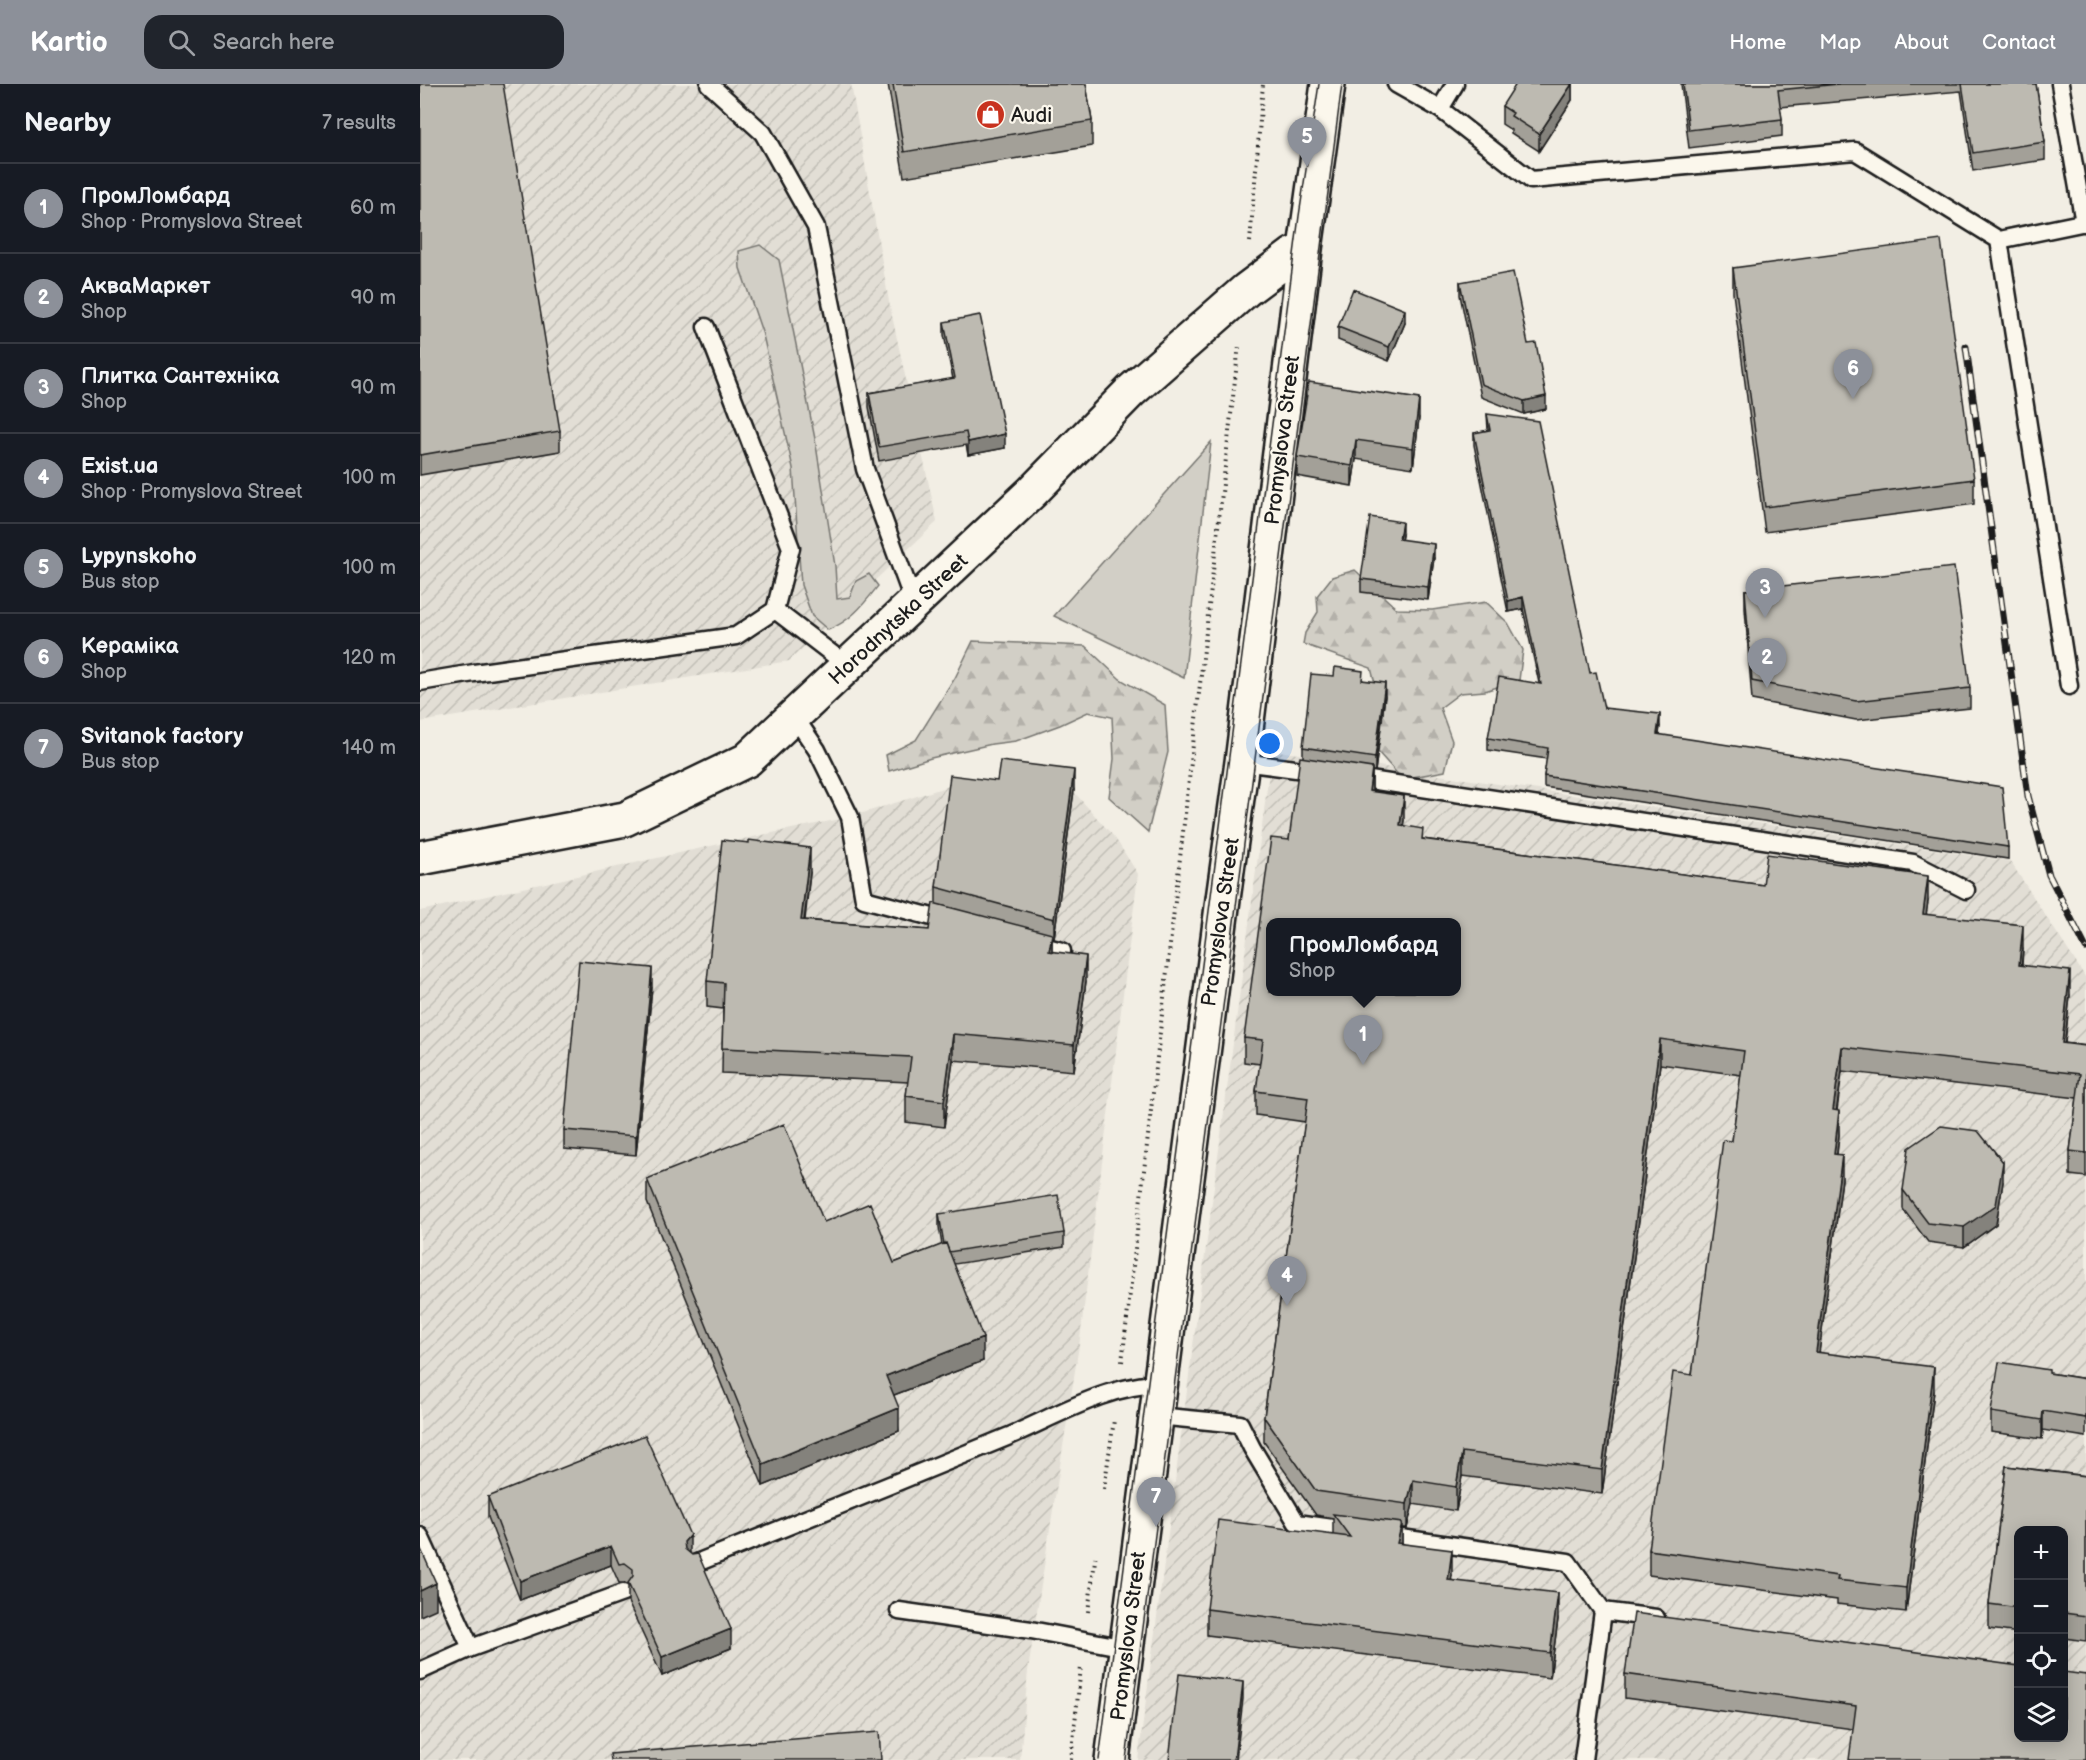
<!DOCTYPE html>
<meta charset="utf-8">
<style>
:root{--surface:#171b24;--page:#20242c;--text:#f1f3f6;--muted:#9ea1a6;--line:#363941;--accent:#8c9099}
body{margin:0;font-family:"Balsamiq Sans",sans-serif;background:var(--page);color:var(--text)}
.controls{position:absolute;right:18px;bottom:18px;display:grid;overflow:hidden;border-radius:12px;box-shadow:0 3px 15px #0003}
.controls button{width:54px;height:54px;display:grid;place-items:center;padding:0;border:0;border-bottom:2px solid var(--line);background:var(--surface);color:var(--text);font:30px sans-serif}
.you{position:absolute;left:850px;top:660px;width:21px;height:21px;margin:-15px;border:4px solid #fff;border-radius:50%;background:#1a73e8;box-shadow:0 0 0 9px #1a73e833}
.badge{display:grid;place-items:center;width:39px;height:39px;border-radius:50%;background:var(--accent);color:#fff;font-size:20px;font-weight:700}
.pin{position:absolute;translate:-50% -50px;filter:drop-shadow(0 2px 3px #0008)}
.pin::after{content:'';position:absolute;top:32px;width:21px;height:18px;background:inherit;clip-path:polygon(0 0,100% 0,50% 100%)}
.popup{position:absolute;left:846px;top:834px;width:195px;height:78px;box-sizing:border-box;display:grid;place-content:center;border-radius:12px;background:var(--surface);filter:drop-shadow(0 2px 4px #0005);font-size:20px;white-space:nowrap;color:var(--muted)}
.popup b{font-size:22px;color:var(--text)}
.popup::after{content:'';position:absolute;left:50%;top:100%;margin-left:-12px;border:12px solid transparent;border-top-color:var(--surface)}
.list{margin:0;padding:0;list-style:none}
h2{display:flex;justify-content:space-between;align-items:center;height:78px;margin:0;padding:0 24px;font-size:26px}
h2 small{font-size:20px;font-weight:400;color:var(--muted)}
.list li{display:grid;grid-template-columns:39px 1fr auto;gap:18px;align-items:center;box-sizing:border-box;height:90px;padding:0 24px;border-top:2px solid var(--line)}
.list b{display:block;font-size:22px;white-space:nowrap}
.list p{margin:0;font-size:20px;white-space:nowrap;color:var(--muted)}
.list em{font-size:20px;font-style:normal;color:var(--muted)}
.icon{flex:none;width:33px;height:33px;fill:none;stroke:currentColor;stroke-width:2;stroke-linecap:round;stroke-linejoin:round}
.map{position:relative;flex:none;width:1666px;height:1676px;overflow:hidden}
header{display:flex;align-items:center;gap:36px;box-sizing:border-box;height:84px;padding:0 30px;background:var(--accent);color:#fff}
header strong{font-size:28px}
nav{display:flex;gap:33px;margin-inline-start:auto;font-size:21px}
.search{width:420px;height:54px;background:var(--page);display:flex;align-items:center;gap:15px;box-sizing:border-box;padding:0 21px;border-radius:18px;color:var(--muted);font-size:22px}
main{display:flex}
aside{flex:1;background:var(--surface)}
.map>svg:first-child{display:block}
.industrial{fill:url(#industrial-furrows);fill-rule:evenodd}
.green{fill:#d2cfc6;stroke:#777671;stroke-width:1.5}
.forest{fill:url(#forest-firs);stroke:#777671;stroke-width:1.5}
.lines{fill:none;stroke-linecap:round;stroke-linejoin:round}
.lane-casing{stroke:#1c1c1c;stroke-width:21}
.secondary-casing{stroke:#1c1c1c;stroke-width:38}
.path{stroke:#1c1c1c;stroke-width:4;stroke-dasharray:1.5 4.5;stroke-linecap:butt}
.lane{stroke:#fbf7ec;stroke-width:16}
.secondary{stroke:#fbf7ec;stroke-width:33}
.tram{stroke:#1c1c1c;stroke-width:1.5}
.rail-casing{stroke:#1c1c1c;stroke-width:7}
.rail{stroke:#fbf7ec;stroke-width:4.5;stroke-dasharray:14;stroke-linecap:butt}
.wall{fill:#a3a098;stroke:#1c1c1c;stroke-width:1.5}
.shaded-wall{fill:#84827c;stroke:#1c1c1c;stroke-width:1.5}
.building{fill:#bdbab1;stroke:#1c1c1c;stroke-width:1.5;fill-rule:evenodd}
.labels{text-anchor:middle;stroke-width:4.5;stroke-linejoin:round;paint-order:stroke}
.poi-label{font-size:21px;fill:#1c1c1c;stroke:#fbf7ec;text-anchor:start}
.street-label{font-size:21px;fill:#1c1c1c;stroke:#fbf7ec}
</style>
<header>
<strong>Kartio</strong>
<div class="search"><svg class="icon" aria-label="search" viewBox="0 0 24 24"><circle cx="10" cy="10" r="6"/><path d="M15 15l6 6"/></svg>Search here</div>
<nav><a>Home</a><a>Map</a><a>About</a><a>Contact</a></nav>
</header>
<main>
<aside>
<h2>Nearby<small>7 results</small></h2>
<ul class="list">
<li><span class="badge">1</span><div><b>ПромЛомбард</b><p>Shop · Promyslova Street</p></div><em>60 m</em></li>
<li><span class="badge">2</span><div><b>АкваМаркет</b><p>Shop</p></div><em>90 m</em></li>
<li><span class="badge">3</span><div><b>Плитка Сантехніка</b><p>Shop</p></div><em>90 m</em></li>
<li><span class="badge">4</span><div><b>Exist.ua</b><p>Shop · Promyslova Street</p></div><em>100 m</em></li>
<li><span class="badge">5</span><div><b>Lypynskoho</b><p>Bus stop</p></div><em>100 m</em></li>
<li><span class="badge">6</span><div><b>Кераміка</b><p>Shop</p></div><em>120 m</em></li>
<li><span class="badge">7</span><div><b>Svitanok factory</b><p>Bus stop</p></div><em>140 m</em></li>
</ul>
</aside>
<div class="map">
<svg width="1666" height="1676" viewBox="0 0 1666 1676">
<defs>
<pattern id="industrial-furrows" width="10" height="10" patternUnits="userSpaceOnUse" patternTransform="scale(1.5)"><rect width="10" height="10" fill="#e2ded5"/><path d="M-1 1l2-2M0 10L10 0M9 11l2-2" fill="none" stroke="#c1beb6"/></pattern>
<pattern id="forest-firs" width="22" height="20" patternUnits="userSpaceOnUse" patternTransform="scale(1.5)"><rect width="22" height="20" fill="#d2cfc6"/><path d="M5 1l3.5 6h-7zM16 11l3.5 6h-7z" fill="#b4b1aa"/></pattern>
</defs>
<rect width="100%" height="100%" fill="#f2eee4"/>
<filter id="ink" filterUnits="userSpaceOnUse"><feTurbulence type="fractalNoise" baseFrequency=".0167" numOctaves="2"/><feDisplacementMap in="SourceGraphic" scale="12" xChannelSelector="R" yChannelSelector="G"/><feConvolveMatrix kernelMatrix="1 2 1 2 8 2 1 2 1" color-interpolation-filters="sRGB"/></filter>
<g filter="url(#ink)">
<path class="industrial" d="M 0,0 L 431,0 L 469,218 L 517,438 L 369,577 L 0,638 Z
M 852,666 L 1590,777 L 1666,894 L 1666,1676 L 718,1676 ZM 850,838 L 1036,838 L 1036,908 L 850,908 ZM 1598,1446 L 1644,1446 L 1644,1654 L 1598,1654 Z
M 555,694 L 653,707 L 695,754 L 718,790 L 660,1255 L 616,1533 L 608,1587 L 600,1676 L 0,1676 L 0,827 L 304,759 L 430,733 Z"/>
<path class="green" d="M 340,161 L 359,176 L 395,355 L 415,482 L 417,515 L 430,513 L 436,497 L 449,490 L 458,502 C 443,521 431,537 408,546 L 392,532 L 381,501 L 373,384 L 343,251 L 320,184 L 319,167 Z
M 791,358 L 764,594 L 634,532 Z"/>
<path class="forest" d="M 935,486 L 977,525 L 1012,526 L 1066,518 L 1088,539 L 1103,566 L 1099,596 L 1065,607 L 1040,609 L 1020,624 L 1032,657 L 1025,687 L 982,695 L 958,668 L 963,630 L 951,584 L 883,560 L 885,549 L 898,528 L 897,512 L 912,493 Z
M 553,557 L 665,562 L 700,595 L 745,621 L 748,668 L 728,748 L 689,713 L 694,675 L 692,633 L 668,628 L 640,641 L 596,657 L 572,660 L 511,674 L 469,687 L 466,671 L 496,656 L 535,594 Z"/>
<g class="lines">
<defs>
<path id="lane" d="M 289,0 L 343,49 L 396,143 L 445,385 L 494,519
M 976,0 L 1020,25 L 1035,0
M 1640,0 L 1664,139
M 1020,25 L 1111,96 L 1435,67 L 1579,156 L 1649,602
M 1579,156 L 1666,138
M 355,526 L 428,582
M 0,598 L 54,589 L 316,552 L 355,526 L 371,464 L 286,243
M 374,632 L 397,666 L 430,733 L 444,815 L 531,838
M 822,678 L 899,688
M 930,693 L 1493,779 L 1546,806
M 611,859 L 642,867
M 737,1332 L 820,1340 L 832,1364 L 877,1439 L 934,1447
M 960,1451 L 1148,1478 L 1183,1527 L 1163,1676
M 0,1452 L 51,1564
M 274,1480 C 378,1438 483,1396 587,1353 C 634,1333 689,1300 741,1300
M 479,1527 L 611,1546 L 706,1564
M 1183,1527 L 1236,1534
M 0,1587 L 51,1564 L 203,1509"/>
<path id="secondary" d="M 0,774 L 205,735 L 327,676 L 612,408 L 711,307 L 826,206 L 874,170 L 885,165
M 692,1676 L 803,815 L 822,678 L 885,165 L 908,0"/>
</defs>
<use href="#lane" class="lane-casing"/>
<use href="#secondary" class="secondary-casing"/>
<path class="path" d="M 830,158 L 843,0
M 702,1278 L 819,261
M 684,1405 L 694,1336
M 668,1528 L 676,1469
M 651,1676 L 661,1583"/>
<use href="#lane" class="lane"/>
<use href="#secondary" class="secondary"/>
<path class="tram" d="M 679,1676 L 879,132 L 899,0
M 706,1676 L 922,0"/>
<defs>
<path id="rail" d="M 1546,263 L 1608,712 L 1629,791 L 1666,864"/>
</defs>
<use href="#rail" class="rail-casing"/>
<use href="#rail" class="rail"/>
</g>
<path class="wall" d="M 0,0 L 140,347 L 140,367 L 0,391 Z
M 468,0 L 666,0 L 672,37 L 672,62 L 484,93 Z
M 1152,0 L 1152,16 L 1119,67 L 1091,49 L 1091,46 L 1082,40 L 1082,22 Z
M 1261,0 L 1616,0 L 1625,58 L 1625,76 L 1553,87 L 1541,7 L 1360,23 L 1362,35 L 1362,52 L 1269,64 Z
M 1313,184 L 1554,395 L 1554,420 L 1345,448 L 1313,209 Z
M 1040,198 L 1108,260 L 1126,325 L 1104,330 L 1061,313 L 1040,211 Z
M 524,238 L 585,364 L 548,371 L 546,361 L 459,377 L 449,323 L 449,309 L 533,295 L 524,251 Z
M 985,239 L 969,277 L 918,256 L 918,243 Z
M 1067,330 L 1184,624 L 1240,642 L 1239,651 L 1588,763 L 1588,775 L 1124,703 L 1124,692 L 1127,675 L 1068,666 L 1068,654 L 1119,599 L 1103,525 L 1088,528 L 1054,361 L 1054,349 L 1068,346 Z
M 999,334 L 993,384 L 936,375 L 932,402 L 877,392 L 877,373 Z
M 982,451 L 981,456 L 1014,474 L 1008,516 L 941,508 L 941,495 Z
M 1325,506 L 1550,604 L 1550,624 L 1436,636 L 1332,616 L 1325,525 Z
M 943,596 L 965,612 L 955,687 L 952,687 L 952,707 L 984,736 L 983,742 L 1003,755 L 1343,801 L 1508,817 L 1506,830 L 1603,865 L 1602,881 L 1650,911 L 1645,959 L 1666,962 L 1666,1093 L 1650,1091 L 1650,1067 L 1657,1014 L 1422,987 L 1417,1027 L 1419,1051 L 1417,1071 L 1422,1095 L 1399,1268 L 1514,1307 L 1486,1528 L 1417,1520 L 1417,1516 L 1229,1491 L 1229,1466 L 1272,1291 L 1312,1057 L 1321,991 L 1240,980 L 1182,1410 L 1042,1392 L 1036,1427 L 993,1420 L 987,1444 L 982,1444 L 982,1459 L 1032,1491 L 1031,1496 L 1138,1535 L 1130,1594 L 787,1551 L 787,1525 L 913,1451 L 913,1434 L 896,1431 L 844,1358 L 844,1333 L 885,1038 L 836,1031 L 836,1007 L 840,980 L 824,978 L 824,954 L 869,756 L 883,674 L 883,663 Z
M 654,706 L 634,854 L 632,853 L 632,868 L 666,897 L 654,987 L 533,976 L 524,1043 L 486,1038 L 486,1012 L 488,998 L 302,989 L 303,925 L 287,923 L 287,897 L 390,789 L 385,836 L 509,846 L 516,819 L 516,803 Z
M 232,903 L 216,1071 L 144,1065 L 144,1046 Z
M 227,1095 L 404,1138 L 474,1179 L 522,1161 L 519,1143 L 519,1130 L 644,1149 L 644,1163 L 534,1180 L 563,1277 L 474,1311 L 479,1347 L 343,1402 L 227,1118 Z
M 1583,1098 L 1576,1140 L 1544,1163 L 1508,1158 L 1483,1125 L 1483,1106 Z
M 1629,1289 L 1666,1295 L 1666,1353 L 1623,1346 L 1622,1355 L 1571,1348 L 1571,1328 Z
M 1586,1382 L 1666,1392 L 1666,1557 L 1644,1554 L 1644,1446 L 1599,1446 L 1599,1549 L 1569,1545 L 1569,1520 Z
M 68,1413 L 270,1469 L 311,1564 L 242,1592 L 208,1518 L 208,1501 L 205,1499 L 199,1499 L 191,1481 L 100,1516 L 68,1433 Z
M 1205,1590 L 1666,1591 L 1433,1645 L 1205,1614 Z"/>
<path class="shaded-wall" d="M 1152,0 L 1152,16 L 1119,67 L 1119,50 Z
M 985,226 L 985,239 L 969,277 L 969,263 Z
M 1126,312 L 1126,325 L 1104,330 L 1104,317 Z
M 999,315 L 999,334 L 993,384 L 993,364 Z
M 585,350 L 585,364 L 548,371 L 548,358 Z
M 936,356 L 936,375 L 932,402 L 932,382 Z
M 982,438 L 982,451 L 979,469 L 979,455 Z
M 1014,460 L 1014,474 L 1008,516 L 1008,503 Z
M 1103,513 L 1103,525 L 1088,528 L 1088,517 Z
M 965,599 L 965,612 L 955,687 L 955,674 Z
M 1240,630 L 1240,642 L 1237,662 L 1237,650 Z
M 952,684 L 952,708 L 949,707 Z
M 654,686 L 654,706 L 634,854 L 634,835 Z
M 984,712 L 984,736 L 980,766 L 980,741 Z
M 390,764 L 390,789 L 381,861 L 381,836 Z
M 1508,792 L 1508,817 L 1503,854 L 1503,830 Z
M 1603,841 L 1603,865 L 1599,905 L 1599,881 Z
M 632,850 L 632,875 L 629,867 Z
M 666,872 L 666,897 L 654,987 L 654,961 Z
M 232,884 L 232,903 L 216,1071 L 216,1052 Z
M 1650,887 L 1650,911 L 1642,983 L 1642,959 Z
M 533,950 L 533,976 L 524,1043 L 524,1017 Z
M 1240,955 L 1240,980 L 1182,1410 L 1182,1386 Z
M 1422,963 L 1422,987 L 1413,1051 L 1413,1026 Z
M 1419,1027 L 1419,1051 L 1414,1094 L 1414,1070 Z
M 1422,1071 L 1422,1095 L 1396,1292 L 1396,1268 Z
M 1583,1078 L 1583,1098 L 1576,1140 L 1544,1163 L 1544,1143 Z
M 563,1254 L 563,1277 L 466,1314 L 466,1292 Z
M 1514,1283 L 1514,1307 L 1486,1528 L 1486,1504 Z
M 479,1324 L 479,1347 L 343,1402 L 343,1380 Z
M 1623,1327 L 1623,1346 L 1622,1355 L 1622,1336 Z
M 1042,1368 L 1042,1392 L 1036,1427 L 1036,1403 Z
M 993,1396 L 993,1420 L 987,1444 L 987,1420 Z
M 982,1439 L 982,1465 L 977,1459 Z
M 270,1451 L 270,1471 L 264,1478 L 264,1458 Z
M 191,1462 L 191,1481 L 100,1516 L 100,1497 Z
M 1032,1466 L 1032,1491 L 1028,1521 L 1028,1496 Z
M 16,1499 L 16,1525 L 0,1532 L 0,1507 Z
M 1138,1509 L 1138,1535 L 1130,1594 L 1130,1569 Z
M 311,1545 L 311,1564 L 242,1592 L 242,1573 Z
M 823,1598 L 823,1615 L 816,1676 L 814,1676 Z"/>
<path class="building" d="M 0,0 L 83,0 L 140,347 L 0,371 Z
M 473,0 L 666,0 L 672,37 L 484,68 Z
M 1096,0 L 1152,0 L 1119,50 L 1091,32 L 1093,29 L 1082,22 Z
M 1263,0 L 1419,0 L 1358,6 L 1362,35 L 1269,46 Z
M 1542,0 L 1616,0 L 1625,58 L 1553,69 Z
M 1521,156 L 1554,395 L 1345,423 L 1313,184 Z
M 1093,188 L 1108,260 L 1116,259 L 1126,312 L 1104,317 L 1061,300 L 1040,198 Z
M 933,205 L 985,226 L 969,263 L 918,243 Z
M 560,231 L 585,350 L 548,358 L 546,348 L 459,363 L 449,309 L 535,294 L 524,238 Z
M 889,298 L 999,315 L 993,364 L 936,356 L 932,382 L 877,373 Z
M 1067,330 L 1118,337 L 1170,589 L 1176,588 L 1184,624 L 1240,630 L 1237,650 L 1582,703 L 1588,763 L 1124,692 L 1128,664 L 1068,654 L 1079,593 L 1121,600 L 1103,513 L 1088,517 L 1054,349 L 1070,346 Z
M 950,433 L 982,438 L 979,455 L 1014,460 L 1008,503 L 941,495 Z
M 1534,483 L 1550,604 L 1436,617 L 1332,597 L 1325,506 Z
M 915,583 L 943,587 L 942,596 L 965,599 L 955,674 L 883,663 L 891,590 L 914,592 Z
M 880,673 L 952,684 L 949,707 L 984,712 L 980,741 L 1003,745 L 1002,755 L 1343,801 L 1347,770 L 1508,792 L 1503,830 L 1603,841 L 1599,881 L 1650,887 L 1642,959 L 1666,962 L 1666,1069 L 1650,1067 L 1660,990 L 1422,963 L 1413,1026 L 1419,1027 L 1414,1070 L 1422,1071 L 1396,1268 L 1514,1283 L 1486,1504 L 1417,1496 L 1418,1492 L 1229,1466 L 1253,1288 L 1272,1291 L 1303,1056 L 1312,1057 L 1324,967 L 1240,955 L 1182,1386 L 1042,1368 L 1036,1403 L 993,1396 L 987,1420 L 896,1407 L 844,1333 L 888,1014 L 836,1007 L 843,956 L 824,954 L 851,754 L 869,756 ZM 850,838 L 1036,838 L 1036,908 L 850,908 Z
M 580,677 L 654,686 L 634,835 L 516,803 L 530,691 L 577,697 Z
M 302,756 L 329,759 L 329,756 L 390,764 L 381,836 L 509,846 L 513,819 L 632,850 L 629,867 L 666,872 L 654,961 L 533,950 L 524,1017 L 486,1012 L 491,973 L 302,964 L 304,899 L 287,897 Z
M 159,877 L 232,884 L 216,1052 L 144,1046 Z
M 364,1040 L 404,1138 L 450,1119 L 474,1179 L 526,1159 L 563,1254 L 466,1292 L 479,1324 L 343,1380 L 227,1095 Z
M 1521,1042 L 1558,1047 L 1583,1078 L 1576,1121 L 1544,1143 L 1508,1139 L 1483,1106 L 1489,1064 Z
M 638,1111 L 644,1149 L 529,1168 L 526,1159 L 524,1160 L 519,1130 Z
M 1579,1278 L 1629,1286 L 1629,1289 L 1666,1295 L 1666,1334 L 1623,1327 L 1622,1336 L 1571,1328 Z
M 225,1351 L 270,1451 L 264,1458 L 265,1465 L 272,1471 L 278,1470 L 311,1545 L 242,1573 L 208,1499 L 213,1492 L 213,1485 L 205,1479 L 199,1480 L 191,1462 L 100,1497 L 68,1413 Z
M 1586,1382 L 1666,1392 L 1666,1532 L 1644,1529 L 1644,1446 L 1599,1446 L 1599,1524 L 1569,1520 Z
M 913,1430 L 982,1439 L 977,1459 L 1032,1466 L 1028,1496 L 1138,1509 L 1130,1569 L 787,1525 L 798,1436 L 930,1453 Z
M 0,1463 L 16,1499 L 0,1507 Z
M 1214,1529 L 1599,1582 L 1599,1653 L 1644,1653 L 1644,1588 L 1666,1591 L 1666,1676 L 1429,1676 L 1436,1622 L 1205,1590 Z
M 759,1590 L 823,1598 L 814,1676 L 749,1676 Z
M 459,1648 L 461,1676 L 191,1676 L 190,1670 Z"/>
</g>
<defs>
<symbol id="shop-disc" viewBox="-11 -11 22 22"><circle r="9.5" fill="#c8321e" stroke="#fbf7ec"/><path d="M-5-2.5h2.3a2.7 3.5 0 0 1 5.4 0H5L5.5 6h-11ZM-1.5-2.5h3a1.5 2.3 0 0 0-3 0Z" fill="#fff"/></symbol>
</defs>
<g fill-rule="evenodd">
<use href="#shop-disc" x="554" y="14" width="33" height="33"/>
</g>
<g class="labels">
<g class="poi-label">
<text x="591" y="38">Audi</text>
</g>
<g class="street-label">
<text transform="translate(862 356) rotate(-83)" y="7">Promyslova Street</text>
<text transform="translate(478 535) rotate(-43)" y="7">Horodnytska Street</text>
<text transform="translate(800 838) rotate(-82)" y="7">Promyslova Street</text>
<text transform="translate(708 1552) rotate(-83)" y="7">Promyslova Street</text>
</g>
</g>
</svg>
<div class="controls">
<button>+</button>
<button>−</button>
<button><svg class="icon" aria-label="locate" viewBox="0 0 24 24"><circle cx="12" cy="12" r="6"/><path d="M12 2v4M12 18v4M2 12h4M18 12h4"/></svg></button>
<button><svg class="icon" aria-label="layers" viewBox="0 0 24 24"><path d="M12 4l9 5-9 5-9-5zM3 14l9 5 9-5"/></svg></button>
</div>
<div class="you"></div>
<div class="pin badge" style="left:943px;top:981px">1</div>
<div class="popup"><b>ПромЛомбард</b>Shop</div>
<div class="pin badge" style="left:1347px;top:604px">2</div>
<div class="pin badge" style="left:1345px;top:534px">3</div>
<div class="pin badge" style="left:867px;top:1222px">4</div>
<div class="pin badge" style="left:887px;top:83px">5</div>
<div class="pin badge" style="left:1433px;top:315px">6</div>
<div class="pin badge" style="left:736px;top:1443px">7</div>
</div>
</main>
